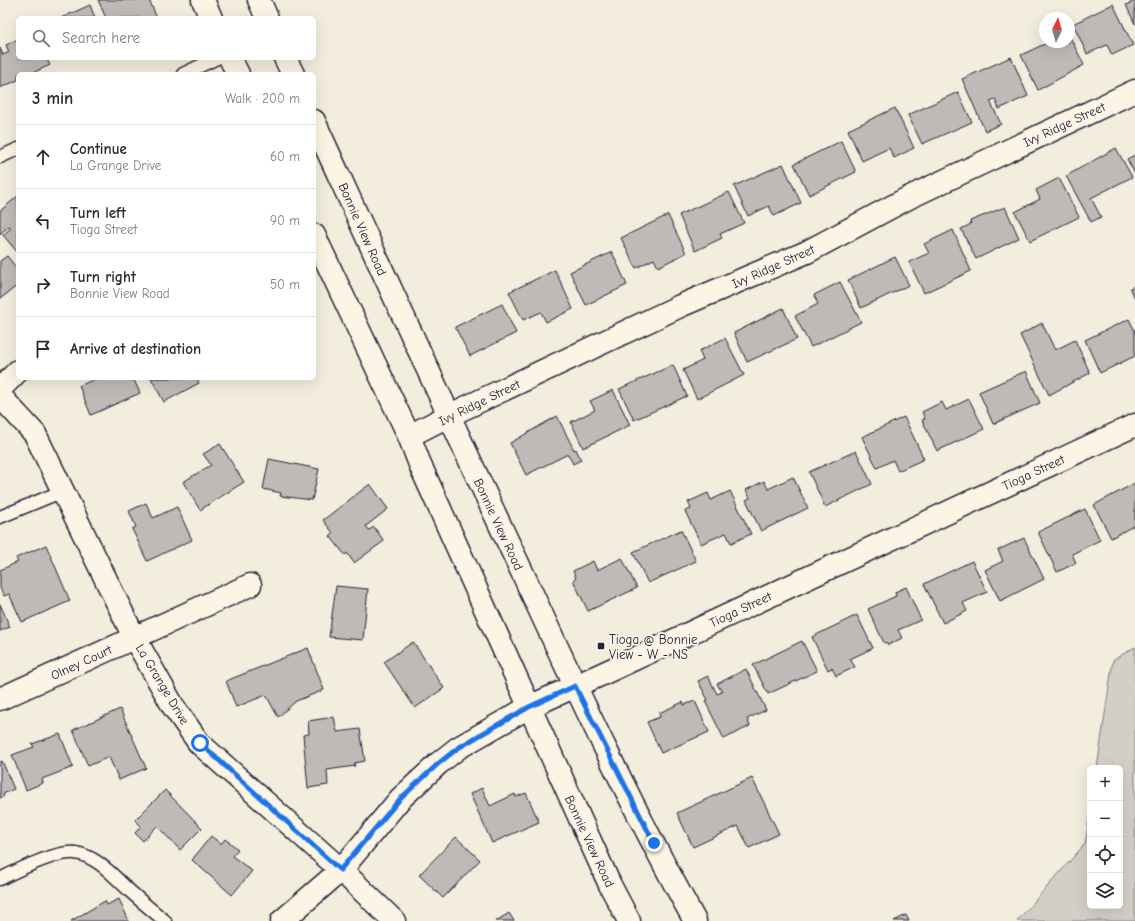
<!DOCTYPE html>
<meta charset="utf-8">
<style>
:root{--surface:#fff;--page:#f7f7f7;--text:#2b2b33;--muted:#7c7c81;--line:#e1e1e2}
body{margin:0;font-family:"Comic Neue",sans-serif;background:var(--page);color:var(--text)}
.controls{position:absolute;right:12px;bottom:12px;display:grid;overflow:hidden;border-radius:6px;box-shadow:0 4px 16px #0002}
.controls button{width:36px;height:36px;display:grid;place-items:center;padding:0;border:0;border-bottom:1px solid var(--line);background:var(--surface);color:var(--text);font:20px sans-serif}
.compass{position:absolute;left:1039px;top:12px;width:36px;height:36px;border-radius:50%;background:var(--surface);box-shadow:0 4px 16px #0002;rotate:5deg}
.stop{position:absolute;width:12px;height:12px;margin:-9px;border:3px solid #1a73e8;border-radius:50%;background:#fff}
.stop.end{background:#1a73e8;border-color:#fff;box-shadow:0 1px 4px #0008}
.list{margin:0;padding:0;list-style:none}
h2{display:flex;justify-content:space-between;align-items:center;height:52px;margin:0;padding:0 16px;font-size:17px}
h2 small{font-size:13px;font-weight:400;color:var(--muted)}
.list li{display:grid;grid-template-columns:26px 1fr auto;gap:12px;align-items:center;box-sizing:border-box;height:64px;padding:0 16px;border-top:1px solid var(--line)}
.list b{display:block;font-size:15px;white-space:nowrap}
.list p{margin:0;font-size:13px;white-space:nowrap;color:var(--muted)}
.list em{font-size:13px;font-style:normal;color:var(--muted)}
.icon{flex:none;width:22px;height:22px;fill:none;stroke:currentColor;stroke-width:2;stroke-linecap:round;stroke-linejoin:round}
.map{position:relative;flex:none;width:1135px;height:921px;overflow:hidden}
.search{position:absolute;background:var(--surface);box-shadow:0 4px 16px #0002;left:16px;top:16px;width:300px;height:44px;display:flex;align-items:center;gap:10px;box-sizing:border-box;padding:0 14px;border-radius:6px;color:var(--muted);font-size:15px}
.panel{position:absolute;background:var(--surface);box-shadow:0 4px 16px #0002;left:16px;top:72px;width:300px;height:308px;border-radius:6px}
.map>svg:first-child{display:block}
.green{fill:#d4cfc6;stroke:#7b7880}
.building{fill:#bfbab6;stroke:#22223b}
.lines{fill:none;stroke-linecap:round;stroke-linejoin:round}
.lane-casing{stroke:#22223b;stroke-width:15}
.street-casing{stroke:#22223b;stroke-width:25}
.secondary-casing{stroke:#22223b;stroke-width:25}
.lane{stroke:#fcf5e5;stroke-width:12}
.street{stroke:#fcf5e5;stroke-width:22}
.secondary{stroke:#fcf5e5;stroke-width:22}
.route{stroke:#1a73e8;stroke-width:5}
.poi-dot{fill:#22223b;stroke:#fcf5e5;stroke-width:1.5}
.labels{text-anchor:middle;stroke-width:3.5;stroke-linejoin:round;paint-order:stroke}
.street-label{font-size:13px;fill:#22223b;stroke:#fcf5e5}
.poi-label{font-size:13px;fill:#22223b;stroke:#fcf5e5;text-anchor:start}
</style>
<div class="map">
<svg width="1135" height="921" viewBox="0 0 1135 921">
<rect width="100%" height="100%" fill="#f3edde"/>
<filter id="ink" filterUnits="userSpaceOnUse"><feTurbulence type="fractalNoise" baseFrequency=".025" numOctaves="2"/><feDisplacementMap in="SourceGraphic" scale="8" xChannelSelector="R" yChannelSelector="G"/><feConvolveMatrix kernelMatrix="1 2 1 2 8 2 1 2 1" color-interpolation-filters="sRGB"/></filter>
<g filter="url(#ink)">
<path class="green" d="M 1135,647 L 1135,921 L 1017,921 L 1085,844 L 1090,812 L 1090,906 L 1120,906 L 1120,768 L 1097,768 L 1113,660 Z"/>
<path class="building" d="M 98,0 L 149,0 L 157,18 L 106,18 Z
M 1135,1 L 1135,24 L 1126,5 Z
M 1113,4 L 1133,45 L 1112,55 L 1107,45 L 1087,54 L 1073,24 Z
M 90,5 L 95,18 L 61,18 Z
M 1069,35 L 1084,65 L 1038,90 L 1021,55 L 1049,42 L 1069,42 Z
M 18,39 L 18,58 L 46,58 L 50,65 L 30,74 L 18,74 L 18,80 L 0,88 L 0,48 L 3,55 L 9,52 L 6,45 Z
M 1011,57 L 1028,96 L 999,109 L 995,99 L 990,101 L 1001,124 L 985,131 L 962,79 Z
M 958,92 L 972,122 L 922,144 L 908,115 Z
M 895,108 L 914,148 L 894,158 L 889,148 L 862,161 L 848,130 Z
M 841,141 L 856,172 L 809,195 L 794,164 Z
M 1116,148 L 1132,177 L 1091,198 L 1101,217 L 1091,222 L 1066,176 Z
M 1135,155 L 1135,174 L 1127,159 Z
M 783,164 L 801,203 L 774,216 L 769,206 L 748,216 L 734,186 Z
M 1059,178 L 1079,217 L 1030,241 L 1015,212 L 1040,199 L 1036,190 Z
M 729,192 L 744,223 L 720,234 L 722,238 L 695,251 L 679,215 Z
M 18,196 L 18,253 L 3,235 L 11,228 L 9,226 L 0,234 L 0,211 Z
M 1005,207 L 1019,238 L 976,259 L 961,229 L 971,224 L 970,221 Z
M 668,215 L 686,253 L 658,267 L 654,259 L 636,268 L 621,238 Z
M 953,230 L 971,271 L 924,293 L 909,262 L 929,253 L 924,244 Z
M 612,252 L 627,285 L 586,305 L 570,272 Z
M 7,256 L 18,270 L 18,285 L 0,299 L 0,261 Z
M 895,257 L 909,285 L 861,308 L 848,280 Z
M 555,270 L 573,309 L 546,322 L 541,312 L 523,320 L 509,292 Z
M 840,282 L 861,322 L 811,347 L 795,316 L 818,304 L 814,295 Z
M 1135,286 L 1135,298 L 1130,288 Z
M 502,304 L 516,333 L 470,356 L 455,327 Z
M 783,308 L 797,339 L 747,362 L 734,333 Z
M 1129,319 L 1135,331 L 1135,356 L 1100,373 L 1085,340 Z
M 1042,323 L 1055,350 L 1075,340 L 1090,373 L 1049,395 L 1020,335 Z
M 725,338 L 744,375 L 697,399 L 683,370 L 703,360 L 699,351 Z
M 673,365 L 687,396 L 634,420 L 619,389 Z
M 1026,371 L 1040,403 L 993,424 L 979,392 Z
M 94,378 L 133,378 L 140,393 L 91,415 L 79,386 L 95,379 Z
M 151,378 L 199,378 L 197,379 L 199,383 L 164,402 Z
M 613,390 L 630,425 L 583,448 L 571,422 L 595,410 L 590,401 Z
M 969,399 L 984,429 L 937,451 L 922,420 L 925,419 L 922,412 L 942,402 L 946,410 Z
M 557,416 L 574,450 L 576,449 L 581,460 L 573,464 L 568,454 L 526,475 L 510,443 Z
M 904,417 L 924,459 L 898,471 L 893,460 L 877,468 L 862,437 Z
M 220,444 L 244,482 L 200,510 L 183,482 L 211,465 L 203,454 Z
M 856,451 L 872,484 L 825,507 L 809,472 Z
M 269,459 L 319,469 L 312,500 L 280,496 L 281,493 L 263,489 Z
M 793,477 L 808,508 L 761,531 L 746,500 L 750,498 L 746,490 L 764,481 L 768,489 Z
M 1135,483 L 1135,525 L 1111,538 L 1094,505 Z
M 370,484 L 388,509 L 366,526 L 369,530 L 374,527 L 384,541 L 354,563 L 347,553 L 345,555 L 330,536 L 333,533 L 323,520 Z
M 730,491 L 751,534 L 731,543 L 726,533 L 701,544 L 685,511 L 691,509 L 688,502 L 708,493 L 711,500 Z
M 146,503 L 153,518 L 177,507 L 192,540 L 147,561 L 132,529 L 136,527 L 129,511 Z
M 1085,509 L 1100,540 L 1072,554 L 1076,563 L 1057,572 L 1038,532 Z
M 681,530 L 696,561 L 648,583 L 633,552 Z
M 1024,538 L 1044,579 L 1000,601 L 985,570 L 1003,561 L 998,550 Z
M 46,545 L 70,601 L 22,622 L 9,594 L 4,596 L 0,588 L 0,570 L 18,562 L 16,558 Z
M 622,558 L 637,588 L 588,611 L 573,580 L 576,578 L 573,571 L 593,561 L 597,570 Z
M 972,561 L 987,592 L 963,603 L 967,611 L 943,623 L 924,584 Z
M 336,586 L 368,589 L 363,640 L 329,637 Z
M 906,587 L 921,620 L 898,630 L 902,638 L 888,645 L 886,642 L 884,643 L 868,609 L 896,596 L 895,592 Z
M 0,604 L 10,627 L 0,631 Z
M 857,615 L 873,648 L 850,659 L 855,667 L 836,676 L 832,668 L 828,670 L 812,637 Z
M 802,641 L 817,671 L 768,694 L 753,665 Z
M 413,642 L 444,688 L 415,708 L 384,662 Z
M 308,648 L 324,690 L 296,701 L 278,717 L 266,695 L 236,707 L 226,681 Z
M 746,669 L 766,710 L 747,719 L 750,726 L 724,739 L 705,701 L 708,700 L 698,681 L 708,676 L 717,694 L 722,692 L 717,684 Z
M 695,701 L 709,732 L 661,753 L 647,722 L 660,717 L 659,713 L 683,702 L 684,705 Z
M 120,709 L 146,768 L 119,780 L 109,757 L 88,766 L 73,730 Z
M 334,717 L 337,732 L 360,729 L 365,761 L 354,763 L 355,766 L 327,770 L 328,785 L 308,788 L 303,735 L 309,734 L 308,721 Z
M 60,734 L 73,767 L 42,779 L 43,783 L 26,790 L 12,755 L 34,747 L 32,744 Z
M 2,761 L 14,789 L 3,794 L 4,796 L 0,798 L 0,762 Z
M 752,778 L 779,834 L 749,848 L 738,826 L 693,847 L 677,813 Z
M 482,788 L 490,806 L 515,794 L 516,797 L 526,793 L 539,822 L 492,843 L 470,794 Z
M 165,790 L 202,828 L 180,850 L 157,826 L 143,841 L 135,833 L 141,826 L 135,820 Z
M 211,836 L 221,844 L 225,839 L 238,849 L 232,856 L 252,871 L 232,895 L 192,860 Z
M 456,837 L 480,860 L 443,898 L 419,875 Z
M 119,899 L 129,921 L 71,921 L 105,901 L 107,905 Z
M 509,913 L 514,921 L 496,921 Z
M 906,915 L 909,921 L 894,921 Z"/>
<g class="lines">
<defs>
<path id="lane" d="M 183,74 L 217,58
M 0,157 L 18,149
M 0,517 L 63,491
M 0,879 C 18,870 56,851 75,853 C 98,856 116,879 132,893 C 143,903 154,912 165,921"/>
<path id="street" d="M 0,389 L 18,371
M 0,396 L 35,434 L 134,637 L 173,706 L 199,743 L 341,870 L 394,921
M 409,436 L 448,416 L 680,306 L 807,252 L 910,197 L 1135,91
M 0,699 L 250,585"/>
<path id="secondary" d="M 203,0 L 211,18
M 259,0 L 267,18
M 230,58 L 238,74
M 285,58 L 293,74
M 314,121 C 383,272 452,424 523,574 C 577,691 632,808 695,921
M 314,235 L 409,436 L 421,467 L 610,885 L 629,921
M 282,921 L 341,870 L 400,799 L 439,763 L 458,748 L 529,707 L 600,675 L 1135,425"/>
</defs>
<use href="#lane" class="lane-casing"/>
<use href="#street" class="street-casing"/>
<use href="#secondary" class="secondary-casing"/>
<use href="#lane" class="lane"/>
<use href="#street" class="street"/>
<use href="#secondary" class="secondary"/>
</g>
</g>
<g class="lines" filter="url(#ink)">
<path class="route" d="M 200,743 L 340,870 L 400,799 L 439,763 L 458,748 L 480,735 L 529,707 L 575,686 L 654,843"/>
</g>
<rect class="poi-dot" x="597" y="642" width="8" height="8" rx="2"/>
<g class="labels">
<g class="street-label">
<text transform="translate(1064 124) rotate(-25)" y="5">Ivy Ridge Street</text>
<text transform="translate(363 229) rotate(66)" y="5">Bonnie View Road</text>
<text transform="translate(773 266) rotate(-24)" y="5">Ivy Ridge Street</text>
<text transform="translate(479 402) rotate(-26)" y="5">Ivy Ridge Street</text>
<text transform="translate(1033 472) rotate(-25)" y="5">Tioga Street</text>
<text transform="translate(499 524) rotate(65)" y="5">Bonnie View Road</text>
<text transform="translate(740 609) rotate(-25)" y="5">Tioga Street</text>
<text transform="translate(81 662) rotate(-25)" y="5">Olney Court</text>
<text transform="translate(163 684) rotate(59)" y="5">La Grange Drive</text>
<text transform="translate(590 841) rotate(65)" y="5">Bonnie View Road</text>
</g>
<g class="poi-label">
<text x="609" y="644">Tioga @ Bonnie<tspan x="609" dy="15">View - W - NS</tspan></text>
</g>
</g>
</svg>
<div class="controls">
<button>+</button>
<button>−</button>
<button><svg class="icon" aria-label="locate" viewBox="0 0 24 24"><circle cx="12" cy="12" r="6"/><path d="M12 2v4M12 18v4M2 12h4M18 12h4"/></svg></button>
<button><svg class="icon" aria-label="layers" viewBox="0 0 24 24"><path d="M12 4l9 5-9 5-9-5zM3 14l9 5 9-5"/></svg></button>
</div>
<svg class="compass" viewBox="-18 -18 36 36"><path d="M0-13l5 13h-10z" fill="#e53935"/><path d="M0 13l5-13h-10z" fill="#7c7c81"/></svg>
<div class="stop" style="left:200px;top:743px"></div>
<div class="stop end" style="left:654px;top:843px"></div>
<div class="search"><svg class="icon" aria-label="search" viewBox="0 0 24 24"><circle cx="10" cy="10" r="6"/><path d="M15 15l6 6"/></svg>Search here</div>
<section class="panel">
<h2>3 min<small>Walk · 200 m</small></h2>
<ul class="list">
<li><svg class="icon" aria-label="ahead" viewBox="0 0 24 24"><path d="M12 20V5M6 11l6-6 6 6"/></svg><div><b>Continue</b><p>La Grange Drive</p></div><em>60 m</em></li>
<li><svg class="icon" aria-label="left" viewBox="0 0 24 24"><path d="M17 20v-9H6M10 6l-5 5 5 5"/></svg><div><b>Turn left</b><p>Tioga Street</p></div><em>90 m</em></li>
<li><svg class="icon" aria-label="right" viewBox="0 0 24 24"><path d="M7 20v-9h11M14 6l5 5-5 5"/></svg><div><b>Turn right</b><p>Bonnie View Road</p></div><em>50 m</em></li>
<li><svg class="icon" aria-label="arrive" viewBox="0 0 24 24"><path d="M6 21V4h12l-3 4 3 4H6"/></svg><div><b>Arrive at destination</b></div></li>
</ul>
</section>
</div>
